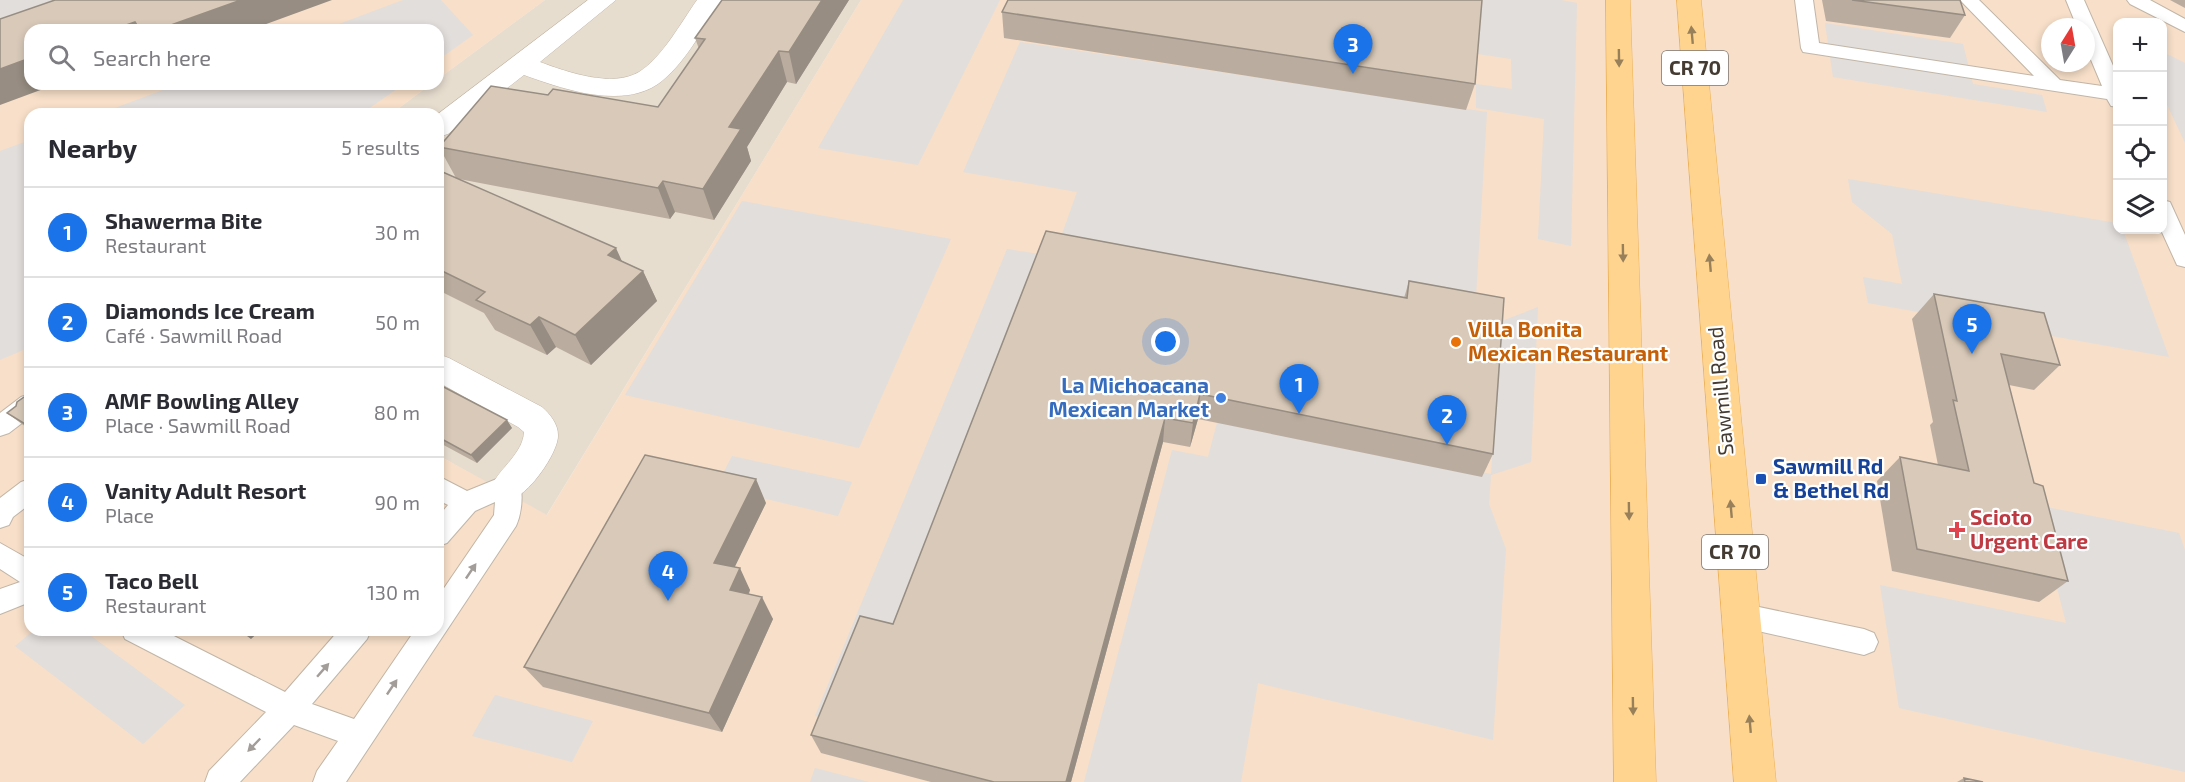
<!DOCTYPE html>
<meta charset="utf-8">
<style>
:root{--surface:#fff;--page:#f7f7f7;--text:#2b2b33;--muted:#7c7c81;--line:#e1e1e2;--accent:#1a73e8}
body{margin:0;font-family:"Exo 2",sans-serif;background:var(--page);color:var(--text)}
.controls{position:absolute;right:18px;top:18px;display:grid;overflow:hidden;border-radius:12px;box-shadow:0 3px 9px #0003}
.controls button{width:54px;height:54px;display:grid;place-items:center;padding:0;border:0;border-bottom:2px solid var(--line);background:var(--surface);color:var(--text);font:30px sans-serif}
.compass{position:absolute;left:2041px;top:18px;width:54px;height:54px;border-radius:50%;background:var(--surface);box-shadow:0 3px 9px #0003;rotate:11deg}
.you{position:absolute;left:1166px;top:342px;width:21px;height:21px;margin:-15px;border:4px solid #fff;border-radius:50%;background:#1a73e8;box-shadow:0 0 0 9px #1a73e833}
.badge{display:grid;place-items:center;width:39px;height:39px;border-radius:50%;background:var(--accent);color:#fff;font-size:20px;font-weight:700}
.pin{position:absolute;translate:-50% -50px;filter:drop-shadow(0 2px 3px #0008)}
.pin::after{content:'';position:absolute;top:32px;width:21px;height:18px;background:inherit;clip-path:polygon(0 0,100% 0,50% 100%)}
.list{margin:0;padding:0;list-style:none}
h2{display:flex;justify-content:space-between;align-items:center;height:78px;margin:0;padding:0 24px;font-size:26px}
h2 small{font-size:20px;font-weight:400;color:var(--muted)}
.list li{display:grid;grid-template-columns:39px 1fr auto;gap:18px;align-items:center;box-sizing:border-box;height:90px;padding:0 24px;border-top:2px solid var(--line)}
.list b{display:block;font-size:22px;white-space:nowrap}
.list p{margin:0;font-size:20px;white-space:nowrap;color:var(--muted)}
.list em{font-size:20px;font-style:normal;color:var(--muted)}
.icon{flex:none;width:33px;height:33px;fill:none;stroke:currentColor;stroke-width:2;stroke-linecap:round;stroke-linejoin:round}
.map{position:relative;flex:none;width:2185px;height:782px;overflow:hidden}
.search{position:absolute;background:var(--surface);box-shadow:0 3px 9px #0003;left:24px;top:24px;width:420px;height:66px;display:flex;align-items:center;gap:15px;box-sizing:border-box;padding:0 21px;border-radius:18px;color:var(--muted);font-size:22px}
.panel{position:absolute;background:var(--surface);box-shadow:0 3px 9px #0003;left:24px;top:108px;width:420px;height:528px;border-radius:18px}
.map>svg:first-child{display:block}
.residential{fill:#e7ddcf}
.commercial{fill:#f7dfc9;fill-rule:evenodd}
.parking{fill:#e2dedb}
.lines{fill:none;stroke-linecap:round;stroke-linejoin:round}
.service-casing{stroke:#c1b5a6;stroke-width:2}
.minor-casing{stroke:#c1b5a6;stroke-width:1}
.primary-casing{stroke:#edb054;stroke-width:1}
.service{fill:#fff;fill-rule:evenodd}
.minor{fill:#fff;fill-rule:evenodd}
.primary{fill:#ffd48e;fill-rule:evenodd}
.wall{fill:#baad9f}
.shaded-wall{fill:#978d82}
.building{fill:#d8c9b9;stroke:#978d82;stroke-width:1.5}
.oneway{fill:#98805b}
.oneway2{fill:#a29d98}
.food-dot{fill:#e8710a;stroke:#fff;stroke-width:2}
.shop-dot{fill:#3f7fe0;stroke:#fff;stroke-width:2}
.transit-dot{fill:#1a4fb4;stroke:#fff;stroke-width:2}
.health-dot{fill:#e0444e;stroke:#fff;stroke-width:2}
.labels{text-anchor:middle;stroke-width:4.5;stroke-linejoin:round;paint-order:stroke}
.shield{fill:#fff;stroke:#7c7670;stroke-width:1.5}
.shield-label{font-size:20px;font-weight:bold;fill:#443b32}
.food-label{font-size:21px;font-weight:bold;fill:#c56008;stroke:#fff;text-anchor:start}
.shop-label{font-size:21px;font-weight:bold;fill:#366cbe;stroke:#fff;text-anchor:end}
.street-label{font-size:21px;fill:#443b32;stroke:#fff}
.transit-label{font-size:21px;font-weight:bold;fill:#164399;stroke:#fff;text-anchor:start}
.health-label{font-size:21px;font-weight:bold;fill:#be3a42;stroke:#fff;text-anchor:start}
</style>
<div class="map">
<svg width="2185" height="782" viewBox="0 0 2185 782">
<rect width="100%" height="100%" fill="#f2ece1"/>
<path class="residential" d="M 545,0 L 861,0 L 546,516 L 438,455 L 438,114 L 391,114 L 431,84 L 438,84 L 438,79 Z"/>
<path class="commercial" d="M 0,0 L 545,0 L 438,79 L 438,30 L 30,30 L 30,84 L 431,84 L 391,114 L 30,114 L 30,630 L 438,630 L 438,455 L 547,515 L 861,0 L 2185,0 L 2185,782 L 0,782 ZM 2118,22 L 2162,22 L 2162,230 L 2118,230 ZM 2050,27 L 2086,27 L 2086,63 L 2050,63 Z"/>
<path class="parking" d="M 0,0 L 86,0 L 0,30 Z
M 403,0 L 441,0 L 473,35 L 438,60 L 438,30 L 323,30 Z
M 903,0 L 1000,0 L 918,165 L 818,148 Z
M 1482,0 L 1561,0 L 1577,3 L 1571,246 L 1538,239 L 1544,119 L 1476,108 L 1476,84 L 1512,89 L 1511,59 L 1478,54 Z
M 1825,23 L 1963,44 L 1973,84 L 2042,95 L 2047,112 L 1833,77 Z
M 1020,42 L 1487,112 L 1476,297 L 1482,318 L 1056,251 L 1077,192 L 963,172 Z
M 2163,52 L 2185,63 L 2185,143 L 2163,96 Z
M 179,84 L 404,84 L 361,114 L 99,114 Z
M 30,140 L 30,347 L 0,360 L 0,151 Z
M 1848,179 L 2117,223 L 2118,230 L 2123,230 L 2169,357 L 1868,303 L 1863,277 L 1902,284 L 1892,234 L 1852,202 Z
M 742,201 L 951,239 L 859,448 L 625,395 Z
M 1007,249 L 1039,254 L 895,635 L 845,723 L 815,716 Z
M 1538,307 L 1531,462 L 1491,475 L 1489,504 L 1506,549 L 1493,740 L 1258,683 L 1241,782 L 1084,782 L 1172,450 L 1208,457 L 1219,415 L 1491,474 L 1502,321 Z
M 732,456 L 852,482 L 838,516 L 716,487 Z
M 2036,505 L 2179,533 L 2185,550 L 2185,772 L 1899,708 L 1880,585 L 2066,623 Z
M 34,630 L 83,630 L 185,705 L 143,744 L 15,646 Z
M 495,695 L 593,721 L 572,762 L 472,736 Z
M 815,768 L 869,782 L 810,782 Z"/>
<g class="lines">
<defs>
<path id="service" d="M 1795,0 L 1813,0 L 1819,43 L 2034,76 L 1960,0 L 1979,0 L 2060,80 L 2102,86 L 2086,48 L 2086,27 L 2077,27 L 2066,0 L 2084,0 L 2118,77 L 2118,107 L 2111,106 L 2107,99 L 1803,52 L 1801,48 Z
M 2127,0 L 2150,0 L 2185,19 L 2185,32 L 2130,4 Z
M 2162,200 L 2170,202 L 2185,235 L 2185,267 L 2177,265 L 2161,230 Z
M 30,394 L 30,417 L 9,433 L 0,436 L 0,413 L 21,397 Z
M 509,474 L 518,477 C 524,491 522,513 516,526 L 346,782 L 313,782 L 317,771 L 338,741 L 294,725 L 240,782 L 205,782 L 209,771 L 266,712 L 125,639 L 121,630 L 162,630 L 285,692 L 339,630 L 371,630 L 367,639 L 312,704 L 354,719 L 415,630 L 438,630 L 438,597 L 494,515 L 495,502 L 475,511 L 447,543 L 438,546 L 438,517 L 448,505 L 438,500 L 438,476 L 467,491 Z
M 30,479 L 30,504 L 13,517 L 9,525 L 0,528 L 0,498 L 21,482 Z
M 0,543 L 30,560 L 30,602 L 0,614 L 0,589 L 20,582 L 0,569 Z
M 1740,603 L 1864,629 L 1874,633 L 1878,642 L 1874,651 L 1864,655 L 1740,627 L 1730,624 L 1726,615 L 1730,606 Z"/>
<path id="minor" d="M 588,0 L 616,0 L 540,62 C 567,72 612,88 639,72 C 662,58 682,21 697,0 L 722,0 C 704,26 687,61 662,81 C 625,111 563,89 524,75 L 448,134 L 438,137 L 438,114 Z
M 438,354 L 449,358 L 542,407 C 550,414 558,424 558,435 C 559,452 527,498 510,499 C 506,500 500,497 497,495 L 492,485 C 501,467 523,453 524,432 L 518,427 L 438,382 Z"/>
<path id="primary" d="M 1606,0 L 1630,0 L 1656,782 L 1614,782 Z
M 1677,0 L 1701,0 L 1776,782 L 1734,782 Z"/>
</defs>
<use href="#service" class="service-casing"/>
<use href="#minor" class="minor-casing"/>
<use href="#primary" class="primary-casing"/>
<use href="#service" class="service"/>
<use href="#minor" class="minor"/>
<use href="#primary" class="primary"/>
</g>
<path class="wall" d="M 849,0 L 796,84 L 787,82 L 747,147 L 751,161 L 714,220 L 675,212 L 670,219 L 459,179 L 622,261 L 643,271 L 657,301 L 591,365 L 556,347 L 547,355 L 495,330 L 484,313 L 440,291 L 438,292 L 438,170 L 456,178 L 439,147 L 548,95 L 658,107 L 699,49 L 695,38 Z
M 1822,0 L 1960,0 L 1965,15 L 1950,38 L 1826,21 Z
M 2170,0 L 2185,0 L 2185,8 Z
M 1002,12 L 1475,84 L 1466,110 L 1004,38 Z
M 1046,231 L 1404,298 L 1409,281 L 1493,454 L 1482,477 L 1198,419 L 1190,447 L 1163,442 L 1071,782 L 931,782 L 821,753 L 811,735 L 893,624 Z
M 1934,294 L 2060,365 L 2034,390 L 2009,385 L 2034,483 L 2068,581 L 2039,602 L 1892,571 L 1877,481 L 1900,457 L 1938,465 L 1930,425 L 1933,422 L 1912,319 Z
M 438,384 L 512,428 L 477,463 L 438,442 Z
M 30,393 L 30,430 L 7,413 L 16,406 Z
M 766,503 L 734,567 L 750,590 L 749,594 L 773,619 L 722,732 L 543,687 L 524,667 Z
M 1964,778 L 1983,782 L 1957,782 Z"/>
<path class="shaded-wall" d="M 241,0 L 332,0 L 250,30 L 157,30 Z
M 822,0 L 849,0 L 796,84 L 789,52 Z
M 135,22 L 142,30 L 112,30 Z
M 779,51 L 787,82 L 747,147 L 751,161 L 714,220 L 703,189 L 729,127 Z
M 30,58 L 30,84 L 74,84 L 59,90 L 54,85 L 0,105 L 0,69 Z
M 663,181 L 675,212 L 670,219 L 658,188 Z
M 616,248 L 630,279 L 608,255 Z
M 643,271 L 657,301 L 591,365 L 575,335 Z
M 539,317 L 556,347 L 547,355 L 530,325 Z
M 1200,394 L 1198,419 L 1190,447 L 1193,423 Z
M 1165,418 L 1163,442 L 1071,782 L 1066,782 Z
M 507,420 L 512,428 L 477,463 L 471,455 Z
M 756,479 L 766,503 L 726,585 L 714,563 Z
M 740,568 L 750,590 L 741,611 L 730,590 Z
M 762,597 L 773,619 L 722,732 L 709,713 Z
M 239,630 L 261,630 L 251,639 Z"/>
<path class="building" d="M 55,0 L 241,0 L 157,30 L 140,30 L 135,22 L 112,30 L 30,30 L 30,58 L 0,69 L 0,19 Z
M 722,0 L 822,0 L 789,52 L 779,51 L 729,127 L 741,129 L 703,189 L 663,181 L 658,188 L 439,147 L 491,86 L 548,95 L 553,89 L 658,107 L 705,39 L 695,38 Z
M 1008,0 L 1482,0 L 1475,84 L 1002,12 Z
M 1852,0 L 1960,0 L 1965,15 Z
M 438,170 L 616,248 L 608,255 L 643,271 L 575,335 L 539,317 L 530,325 L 476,300 L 485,292 L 438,269 Z
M 1046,231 L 1407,298 L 1409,281 L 1504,298 L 1493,454 L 1200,394 L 1193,423 L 1165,418 L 1066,782 L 994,782 L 811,735 L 860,616 L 893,624 Z
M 1934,294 L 2044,313 L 2060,365 L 2001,354 L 2034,483 L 2043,486 L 2068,581 L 1917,549 L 1900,457 L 1969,471 L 1953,400 L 1957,401 Z
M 438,384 L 507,420 L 471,455 L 438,437 Z
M 30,393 L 30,427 L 7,413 L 16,406 L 17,402 Z
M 645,455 L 756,479 L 714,563 L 740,568 L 730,590 L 762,597 L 709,713 L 524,667 Z
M 1964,778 L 1983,782 L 1965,782 Z"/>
<defs><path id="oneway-solid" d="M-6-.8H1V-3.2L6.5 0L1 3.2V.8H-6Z" transform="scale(1.5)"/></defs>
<g class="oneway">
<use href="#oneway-solid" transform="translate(1692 35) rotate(-95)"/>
<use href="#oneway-solid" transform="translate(1619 58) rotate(89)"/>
<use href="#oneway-solid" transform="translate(1623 253) rotate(89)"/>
<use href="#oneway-solid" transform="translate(1710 263) rotate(-95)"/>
<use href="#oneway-solid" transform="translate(1731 509) rotate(-95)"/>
<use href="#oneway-solid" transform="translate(1629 511) rotate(89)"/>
<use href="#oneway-solid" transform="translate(1633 706) rotate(89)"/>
<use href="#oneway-solid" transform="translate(1750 724) rotate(-95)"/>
</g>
<g class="oneway2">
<use href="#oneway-solid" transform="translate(471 571) rotate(-56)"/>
<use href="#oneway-solid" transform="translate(323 670) rotate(-49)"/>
<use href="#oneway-solid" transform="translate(392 687) rotate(-56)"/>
<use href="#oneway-solid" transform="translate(254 745) rotate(134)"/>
</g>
<circle class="food-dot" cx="1456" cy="342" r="6"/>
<circle class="shop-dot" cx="1221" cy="398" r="6"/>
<rect class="transit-dot" x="1755" y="473" width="12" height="12" rx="3"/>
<path class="health-dot" d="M1954 521h6v6h6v6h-6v6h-6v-6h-6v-6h6z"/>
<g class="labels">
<g class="shield">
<rect x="1662" y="51" width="66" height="34" rx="4.5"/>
<rect x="1702" y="535" width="66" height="34" rx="4.5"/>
</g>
<g class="shield-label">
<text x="1695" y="75">CR 70</text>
<text x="1735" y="559">CR 70</text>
</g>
<g class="food-label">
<text x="1468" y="337">Villa Bonita<tspan x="1468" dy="24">Mexican Restaurant</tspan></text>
</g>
<g class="shop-label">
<text x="1209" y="393">La Michoacana<tspan x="1209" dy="24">Mexican Market</tspan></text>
</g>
<g class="street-label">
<text transform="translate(1721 391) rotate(-95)" y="7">Sawmill Road</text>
</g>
<g class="transit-label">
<text x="1773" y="474">Sawmill Rd<tspan x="1773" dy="24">&amp; Bethel Rd</tspan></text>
</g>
<g class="health-label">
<text x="1970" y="525">Scioto<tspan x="1970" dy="24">Urgent Care</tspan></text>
</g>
</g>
</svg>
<div class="controls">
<button>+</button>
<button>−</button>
<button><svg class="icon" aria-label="locate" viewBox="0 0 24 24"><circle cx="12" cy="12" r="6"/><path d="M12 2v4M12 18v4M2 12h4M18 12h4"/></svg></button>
<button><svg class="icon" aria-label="layers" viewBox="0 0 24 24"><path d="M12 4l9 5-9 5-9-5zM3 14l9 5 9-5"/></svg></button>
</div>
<svg class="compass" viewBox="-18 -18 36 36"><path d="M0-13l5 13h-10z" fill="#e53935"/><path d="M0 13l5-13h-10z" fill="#7c7c81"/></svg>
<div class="you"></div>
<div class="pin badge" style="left:1299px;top:414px">1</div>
<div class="pin badge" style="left:1447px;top:445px">2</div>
<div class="pin badge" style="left:1353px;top:74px">3</div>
<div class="pin badge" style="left:668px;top:601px">4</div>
<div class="pin badge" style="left:1972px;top:354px">5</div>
<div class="search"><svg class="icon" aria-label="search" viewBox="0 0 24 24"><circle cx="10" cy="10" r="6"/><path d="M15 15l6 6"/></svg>Search here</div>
<section class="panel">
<h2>Nearby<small>5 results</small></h2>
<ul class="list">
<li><span class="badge">1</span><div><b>Shawerma Bite</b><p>Restaurant</p></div><em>30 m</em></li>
<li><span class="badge">2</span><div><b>Diamonds Ice Cream</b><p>Café · Sawmill Road</p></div><em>50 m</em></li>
<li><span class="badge">3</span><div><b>AMF Bowling Alley</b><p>Place · Sawmill Road</p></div><em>80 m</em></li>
<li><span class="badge">4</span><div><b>Vanity Adult Resort</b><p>Place</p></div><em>90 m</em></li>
<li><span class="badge">5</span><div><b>Taco Bell</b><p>Restaurant</p></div><em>130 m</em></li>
</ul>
</section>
</div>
